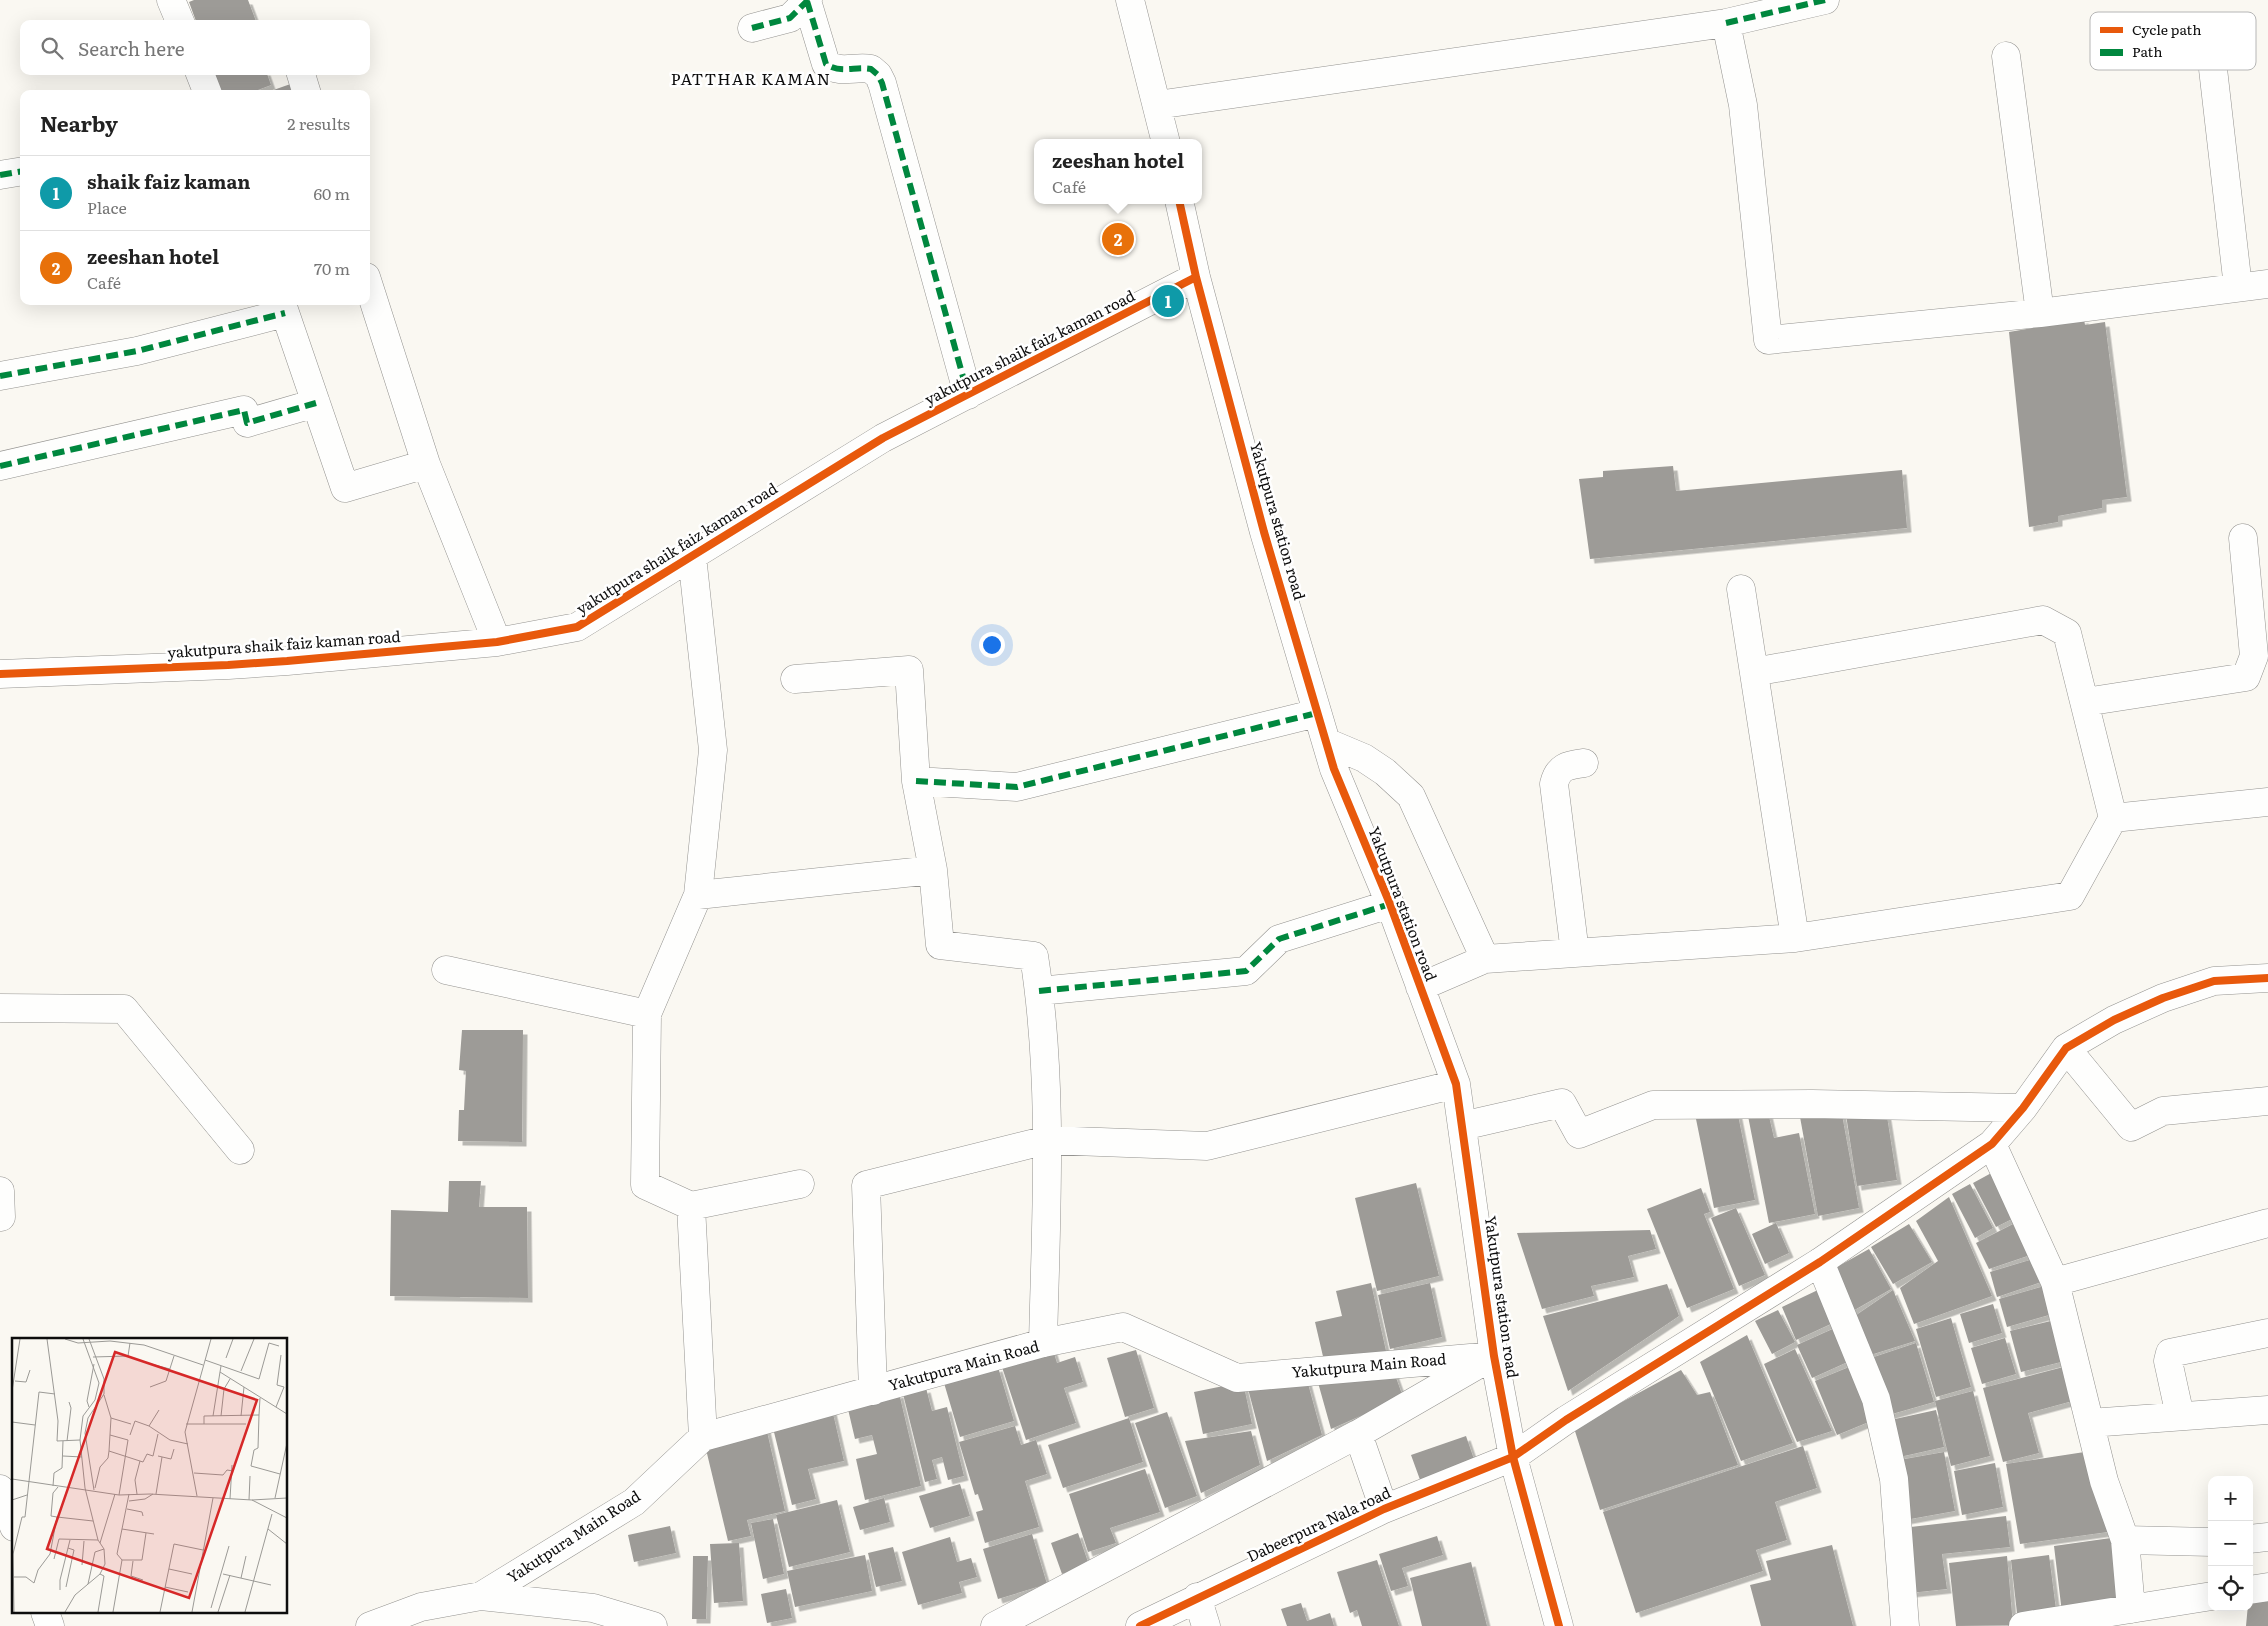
<!DOCTYPE html>
<meta charset="utf-8">
<style>
:root{--surface:#fff;--page:#f6f6f6;--text:#222;--muted:#767676;--line:#e0e0e0;--accent:#111827}
body{margin:0;font-family:Literata,serif;background:var(--page);color:var(--text)}
.controls{position:absolute;right:15px;bottom:15px;display:grid;overflow:hidden;border-radius:10px;box-shadow:0 5px 20px #0002}
.controls button{width:45px;height:45px;display:grid;place-items:center;padding:0;border:0;border-bottom:1px solid var(--line);background:var(--surface);color:var(--text);font:25px sans-serif}
.you{position:absolute;left:991px;top:644px;width:18px;height:18px;margin:-12px;border:4px solid #fff;border-radius:50%;background:#1a73e8;box-shadow:0 0 0 8px #1a73e833}
.badge{display:grid;place-items:center;width:32px;height:32px;border-radius:50%;background:var(--accent);color:#fff;font-size:16px;font-weight:700}
.pin{position:absolute;translate:-50% -50%;border:2px solid #fff;box-shadow:0 1px 5px #0006}
.popup{position:absolute;left:1034px;top:139px;width:168px;height:65px;box-sizing:border-box;display:grid;place-content:center;border-radius:10px;background:var(--surface);filter:drop-shadow(0 1px 4px #0005);font-size:16px;white-space:nowrap;color:var(--muted)}
.popup b{font-size:19px;color:var(--text)}
.popup::after{content:'';position:absolute;left:50%;top:100%;margin-left:-10px;border:10px solid transparent;border-top-color:var(--surface)}
.list{margin:0;padding:0;list-style:none}
h2{display:flex;justify-content:space-between;align-items:center;height:65px;margin:0;padding:0 20px;font-size:21px}
h2 small{font-size:16px;font-weight:400;color:var(--muted)}
.list li{display:grid;grid-template-columns:32px 1fr auto;gap:15px;align-items:center;box-sizing:border-box;height:75px;padding:0 20px;border-top:1px solid var(--line)}
.list b{display:block;font-size:19px;white-space:nowrap}
.list p{margin:0;font-size:16px;white-space:nowrap;color:var(--muted)}
.list em{font-size:16px;font-style:normal;color:var(--muted)}
.icon{flex:none;width:28px;height:28px;fill:none;stroke:currentColor;stroke-width:2;stroke-linecap:round;stroke-linejoin:round}
.map{position:relative;flex:none;width:2268px;height:1626px;overflow:hidden}
.search{position:absolute;background:var(--surface);box-shadow:0 5px 20px #0002;left:20px;top:20px;width:350px;height:55px;display:flex;align-items:center;gap:12px;box-sizing:border-box;padding:0 18px;border-radius:10px;color:var(--muted);font-size:19px}
.panel{position:absolute;background:var(--surface);box-shadow:0 5px 20px #0002;left:20px;top:90px;width:350px;height:215px;border-radius:10px}
.map>svg:first-child{display:block}
.building{fill:#9d9b97;filter:url(#shadow)}
.lines{fill:none;stroke-linecap:round;stroke-linejoin:round}
.minor-casing{stroke:#949390;stroke-width:29}
.minor{stroke:#fefefd;stroke-width:28}
.quiet{stroke:#00873e;stroke-width:6;stroke-dasharray:12 6;stroke-linecap:butt}
.cycleway-casing{stroke:#fff;stroke-width:11}
.cycleway{stroke:#e8590c;stroke-width:8}
.labels{text-anchor:middle;stroke-width:5;stroke-linejoin:round;paint-order:stroke}
.street-label{font-size:15px;fill:#0d0d0d;stroke:#fff}
.neighbourhood-label{font-size:16px;letter-spacing:1px;fill:#0d0d0d;stroke:#fff}
.inset-road{fill:none;stroke:#9b9a96;stroke-width:1}
.view{fill:#d62828;fill-opacity:0.15;stroke:#d62828;stroke-width:2.5}
.inset-edge{fill:none;stroke:#0d0d0d;stroke-width:2.5}
.key{fill:#fff;stroke:#b6b6b6;stroke-width:1}
.key-label{font-size:14px;fill:#0d0d0d}
</style>
<div class="map">
<svg width="2268" height="1626" viewBox="0 0 2268 1626">
<defs>
<filter id="shadow"><feDropShadow dx="4.5" dy="4.5" stdDeviation="0" flood-color="#0004"/></filter>
</defs>
<rect width="100%" height="100%" fill="#faf8f2"/>
<path class="building" d="M 194,0 L 248,0 L 257,24 L 197,24 L 189,2 Z
M 203,71 L 266,71 L 271,85 L 247,94 L 211,94 Z
M 299,81 L 303,94 L 265,94 L 265,93 Z
M 2084,319 L 2085,325 L 2105,322 L 2127,497 L 2102,500 L 2102,508 L 2058,516 L 2058,522 L 2029,527 L 2009,332 Z
M 1673,466 L 1676,491 L 1902,470 L 1907,528 L 1590,559 L 1579,479 L 1603,477 L 1603,471 Z
M 462,1030 L 523,1030 L 522,1142 L 458,1141 L 459,1110 L 464,1110 L 466,1071 L 459,1070 Z
M 1841,1109 L 1859,1208 L 1818,1216 L 1800,1117 Z
M 1737,1110 L 1755,1200 L 1714,1208 L 1696,1119 Z
M 1886,1110 L 1897,1180 L 1857,1186 L 1846,1115 Z
M 1768,1112 L 1774,1138 L 1799,1133 L 1815,1214 L 1769,1223 L 1748,1116 Z
M 1995,1171 L 2018,1216 L 1996,1227 L 1973,1183 Z
M 449,1181 L 481,1181 L 479,1207 L 527,1207 L 528,1298 L 390,1296 L 391,1210 L 448,1212 Z
M 1416,1183 L 1439,1276 L 1377,1291 L 1355,1198 Z
M 1970,1184 L 1993,1228 L 1975,1238 L 1952,1194 Z
M 1701,1188 L 1710,1212 L 1704,1214 L 1734,1289 L 1687,1308 L 1647,1209 Z
M 1949,1197 L 1992,1296 L 1914,1324 L 1900,1288 L 1938,1261 L 1916,1221 Z
M 1736,1208 L 1765,1275 L 1739,1286 L 1711,1218 Z
M 2021,1220 L 2036,1253 L 1989,1269 L 1976,1243 Z
M 1776,1223 L 1789,1253 L 1765,1264 L 1752,1234 Z
M 1909,1224 L 1932,1262 L 1893,1284 L 1871,1247 Z
M 1650,1230 L 1656,1249 L 1628,1256 L 1634,1277 L 1591,1286 L 1594,1296 L 1542,1309 L 1517,1233 Z
M 1869,1249 L 1891,1289 L 1851,1312 L 1828,1272 Z
M 2040,1257 L 2047,1280 L 1997,1297 L 1990,1272 Z
M 1371,1283 L 1386,1351 L 1325,1365 L 1315,1322 L 1342,1316 L 1336,1291 Z
M 1430,1283 L 1442,1337 L 1390,1349 L 1378,1295 Z
M 1667,1284 L 1679,1316 L 1568,1391 L 1543,1316 Z
M 2048,1285 L 2056,1313 L 2007,1327 L 1999,1299 Z
M 1820,1289 L 1835,1322 L 1796,1340 L 1782,1307 Z
M 1893,1290 L 1915,1341 L 1864,1357 L 1849,1320 Z
M 1993,1304 L 2002,1333 L 1969,1343 L 1960,1314 Z
M 1778,1310 L 1795,1342 L 1772,1354 L 1755,1321 Z
M 1951,1318 L 1971,1387 L 1936,1397 L 1916,1329 Z
M 2059,1319 L 2069,1360 L 2021,1372 L 2010,1331 Z
M 1837,1327 L 1852,1360 L 1812,1378 L 1797,1345 Z
M 1747,1335 L 1793,1443 L 1741,1461 L 1700,1362 Z
M 2005,1338 L 2016,1374 L 1982,1384 L 1971,1348 Z
M 1916,1343 L 1934,1402 L 1885,1416 L 1865,1360 Z
M 1052,1347 L 1057,1363 L 1075,1357 L 1083,1382 L 1064,1388 L 1076,1423 L 1026,1440 L 1001,1364 Z
M 1795,1349 L 1832,1431 L 1797,1442 L 1764,1364 Z
M 1136,1350 L 1154,1408 L 1125,1417 L 1107,1358 Z
M 1854,1365 L 1876,1419 L 1837,1435 L 1815,1381 Z
M 2071,1365 L 2080,1399 L 2028,1413 L 2039,1453 L 2003,1462 L 1983,1388 Z
M 998,1367 L 1014,1421 L 960,1437 L 944,1383 Z
M 1681,1370 L 1697,1395 L 1710,1392 L 1738,1465 L 1600,1510 L 1574,1428 Z
M 1394,1372 L 1403,1397 L 1331,1429 L 1317,1379 Z
M 1307,1380 L 1322,1435 L 1267,1461 L 1247,1385 Z
M 1243,1382 L 1252,1424 L 1203,1434 L 1194,1392 Z
M 926,1388 L 932,1411 L 947,1407 L 964,1476 L 948,1480 L 942,1457 L 932,1460 L 937,1479 L 925,1482 L 903,1394 Z
M 1973,1391 L 1990,1456 L 1951,1466 L 1935,1401 Z
M 899,1393 L 921,1486 L 865,1500 L 856,1459 L 877,1454 L 872,1435 L 855,1439 L 847,1405 Z
M 832,1409 L 844,1461 L 808,1469 L 816,1499 L 792,1505 L 772,1424 Z
M 1936,1410 L 1944,1447 L 1895,1458 L 1886,1421 Z
M 1167,1412 L 1197,1496 L 1165,1508 L 1135,1423 Z
M 1129,1418 L 1143,1462 L 1063,1488 L 1048,1445 Z
M 1015,1426 L 1021,1445 L 1036,1440 L 1047,1474 L 1025,1481 L 1039,1527 L 985,1543 L 976,1512 L 983,1510 L 978,1494 L 975,1495 L 959,1442 Z
M 766,1427 L 785,1511 L 747,1520 L 751,1536 L 728,1541 L 704,1441 Z
M 1251,1431 L 1260,1465 L 1201,1493 L 1185,1441 Z
M 1466,1436 L 1477,1468 L 1423,1488 L 1411,1455 Z
M 1803,1446 L 1817,1488 L 1775,1502 L 1787,1540 L 1756,1550 L 1763,1571 L 1636,1613 L 1603,1512 Z
M 2091,1451 L 2115,1531 L 2020,1544 L 2006,1464 Z
M 1944,1452 L 1955,1511 L 1905,1520 L 1894,1461 Z
M 1995,1463 L 2003,1507 L 1962,1515 L 1954,1471 Z
M 1145,1469 L 1160,1512 L 1110,1528 L 1116,1543 L 1088,1552 L 1069,1494 Z
M 960,1484 L 970,1516 L 930,1528 L 919,1496 Z
M 884,1498 L 890,1522 L 860,1530 L 853,1507 Z
M 837,1500 L 850,1552 L 789,1567 L 776,1515 Z
M 2006,1516 L 2010,1547 L 1942,1554 L 1947,1589 L 1910,1593 L 1902,1528 Z
M 773,1519 L 784,1574 L 763,1579 L 751,1523 Z
M 670,1526 L 676,1553 L 634,1562 L 628,1535 Z
M 1078,1533 L 1089,1565 L 1062,1574 L 1051,1543 Z
M 1032,1534 L 1047,1584 L 998,1599 L 983,1549 Z
M 1437,1536 L 1443,1555 L 1402,1568 L 1408,1586 L 1391,1591 L 1379,1554 Z
M 950,1537 L 957,1562 L 971,1558 L 977,1577 L 959,1582 L 962,1593 L 918,1605 L 902,1552 Z
M 2118,1537 L 2127,1605 L 2062,1613 L 2054,1546 Z
M 739,1543 L 743,1601 L 714,1603 L 710,1544 Z
M 1832,1545 L 1853,1626 L 1761,1626 L 1750,1585 L 1771,1580 L 1766,1561 Z
M 893,1547 L 902,1581 L 876,1587 L 868,1553 Z
M 865,1555 L 872,1591 L 795,1607 L 787,1571 Z
M 2049,1555 L 2057,1617 L 2018,1622 L 2011,1560 Z
M 693,1556 L 708,1556 L 706,1619 L 692,1619 Z
M 2007,1556 L 2013,1625 L 1956,1626 L 1949,1563 Z
M 1377,1560 L 1399,1626 L 1362,1626 L 1357,1610 L 1350,1613 L 1337,1572 Z
M 1471,1562 L 1487,1626 L 1422,1626 L 1410,1578 Z
M 786,1589 L 792,1618 L 767,1623 L 761,1594 Z
M 2249,1594 L 2268,1595 L 2268,1626 L 2246,1626 Z
M 1301,1603 L 1307,1621 L 1330,1613 L 1334,1626 L 1287,1626 L 1281,1609 Z"/>
<g class="lines">
<defs>
<path id="minor" d="M 171,0 L 181,24
M 1130,0 L 1166,143
M 807,1 L 826,64 C 841,74 855,66 871,69 L 878,75 L 882,83 L 968,395
M 1726,23 L 1743,105 L 1768,340 L 2040,313 L 2268,284
M 752,28 L 790,18 L 808,0
M 2209,34 L 2238,287
M 2006,56 L 2040,313
M 199,71 L 208,94
M 300,71 L 307,94
M 1157,105 L 1726,23 L 1825,0
M 0,175 L 24,171
M 1179,200 L 1196,277 L 1264,532 L 1334,769 L 1390,904 L 1456,1084 L 1494,1356 L 1513,1457 L 1559,1626
M 366,277 L 426,464
M 281,301 L 345,488 L 426,464 L 497,642
M 0,376 L 137,351 L 285,313
M 0,466 L 244,410 L 247,423 L 316,403
M 1741,589 L 1795,938
M 1754,672 L 2043,620 L 2067,633 L 2113,818
M 0,674 L 228,665 L 287,661 L 497,642 L 577,627 L 883,438 L 1196,277
M 795,679 L 909,670 L 916,781 L 933,870
M 2085,702 L 2246,677 L 2254,656 L 2243,538
M 1326,742 L 1364,758 L 1385,772 L 1411,796 L 1485,959
M 916,781 L 1017,787 L 1317,713
M 698,895 L 933,870 L 940,945 L 1034,956 C 1054,1084 1046,1215 1043,1343
M 1575,953 L 1554,784 C 1558,767 1567,765 1584,763
M 446,970 L 647,1014 L 698,895 L 713,750 L 692,556
M 1420,987 L 1485,959 L 1795,938 L 2070,896 L 2113,818 L 2268,802
M 1039,991 L 1246,971 L 1279,939 L 1390,904
M 0,1008 L 124,1009 L 240,1150
M 647,1014 L 645,1185 L 691,1206 L 800,1184
M 2066,1048 L 2131,1127 L 2163,1111 L 2268,1101
M 1462,1126 L 1562,1103 L 1579,1134 L 1653,1105 L 1812,1104 L 2023,1108
M 1992,1144 L 2055,1282 L 2104,1481 L 2125,1540 L 2212,1542
M 0,1191 L 1,1217
M 691,1206 L 703,1437
M 1820,1262 L 1876,1399 L 1894,1479 L 1905,1626
M 2055,1282 L 2268,1223
M 873,1391 L 866,1185 L 1047,1140 L 1207,1146 L 1456,1084
M 2180,1416 L 2168,1361 L 2170,1353 L 2268,1333
M 2090,1423 L 2268,1410
M 1358,1434 L 1384,1509
M 0,1489 L 14,1527
M 2249,1539 L 2268,1537
M 2125,1540 L 2131,1609
M 2249,1590 L 2268,1587
M 481,1596 L 634,1502 L 703,1437 L 1043,1343 L 1123,1327 L 1237,1378 L 1494,1356
M 1197,1597 L 1206,1626
M 45,1612 L 50,1626
M 370,1626 L 421,1607 L 481,1596 L 593,1608 L 653,1626
M 995,1626 L 1358,1434 L 1486,1360
M 1140,1626 L 1384,1509 L 1513,1457 L 1566,1420 L 1820,1262 L 1992,1144 L 2023,1108 L 2066,1048 L 2114,1020 L 2163,998 L 2214,981 L 2268,978
M 2023,1626 L 2212,1596"/>
</defs>
<use href="#minor" class="minor-casing"/>
<use href="#minor" class="minor"/>
<path class="quiet" d="M 807,1 L 826,64 C 841,74 855,66 871,69 L 878,75 L 882,83 L 968,395
M 1726,23 L 1825,0
M 752,28 L 790,18 L 808,0
M 0,175 L 24,171
M 0,376 L 137,351 L 285,313
M 0,466 L 244,410 L 247,423 L 316,403
M 916,781 L 1017,787 L 1317,713
M 1039,991 L 1246,971 L 1279,939 L 1390,904"/>
<defs>
<path id="cycleway" d="M 1179,200 L 1196,277 L 1264,532 L 1334,769 L 1390,904 L 1456,1084 L 1494,1356 L 1513,1457 L 1559,1626
M 0,674 L 228,665 L 287,661 L 497,642 L 577,627 L 883,438 L 1196,277
M 1140,1626 L 1384,1509 L 1513,1457 L 1566,1420 L 1820,1262 L 1992,1144 L 2023,1108 L 2066,1048 L 2114,1020 L 2163,998 L 2214,981 L 2268,978"/>
</defs>
<use href="#cycleway" class="cycleway-casing"/>
<use href="#cycleway" class="cycleway"/>
</g>
<g class="labels">
<g class="street-label">
<text transform="translate(1030 348) rotate(-27)" y="5">yakutpura shaik faiz kaman road</text>
<text transform="translate(1277 521) rotate(74)" y="5">Yakutpura station road</text>
<text transform="translate(677 549) rotate(-32)" y="5">yakutpura shaik faiz kaman road</text>
<text transform="translate(284 645) rotate(-4)" y="5">yakutpura shaik faiz kaman road</text>
<text transform="translate(1402 904) rotate(69)" y="5">Yakutpura station road</text>
<text transform="translate(1501 1297) rotate(82)" y="5">Yakutpura station road</text>
<text transform="translate(964 1366) rotate(-15)" y="5">Yakutpura Main Road</text>
<text transform="translate(1369 1366) rotate(-5)" y="5">Yakutpura Main Road</text>
<text transform="translate(1319 1525) rotate(-25)" y="5">Dabeerpura Nala road</text>
<text transform="translate(574 1537) rotate(-33)" y="5">Yakutpura Main Road</text>
</g>
<g class="neighbourhood-label">
<text x="751" y="85">PATTHAR KAMAN</text>
</g>
</g>
<g transform="translate(12 1338)">
<rect width="275" height="275" fill="#faf8f2"/>
<path class="inset-road" d="M 35,1 L 46,83 L 45,103 L 68,102M 53,1 L 66,5 L 98,3 L 132,7 L 191,27M 77,1 L 92,41 L 92,56 L 76,80 L 73,95 L 82,152M 81,19 L 116,18 L 118,5M 214,20 L 221,1M 193,22 L 247,41 L 257,5 L 267,8M 139,26 L 158,31M 209,28 L 208,34 L 275,76M 229,33 L 242,1M 3,43 L 14,44 L 18,32M 138,49 L 154,43 L 162,18M 0,53 L 8,1M 77,69 L 75,63 L 82,26M 264,69 L 272,49 L 265,47 L 269,17M 147,72 L 137,88 L 158,102 L 176,106M 247,77 L 246,110 L 242,112 L 239,128 L 268,136M 201,78 L 208,34M 209,78 L 212,51 L 218,41M 229,78 L 232,49M 99,80 L 119,86M 0,84 L 23,87M 174,86 L 192,86 L 192,78 L 247,77 L 248,60M 192,86 L 234,86M 98,97 L 116,102 L 107,157M 118,97 L 123,83 L 137,88M 55,103 L 59,70 L 57,64M 97,113 L 131,124 L 135,116 L 141,118 L 146,96M 51,118 L 70,119M 146,118 L 159,121 L 162,111M 182,135 L 211,137 L 215,132 L 221,133M 0,141 L 107,157 L 138,156 L 240,162 L 275,180M 41,148 L 42,135 L 50,130 L 51,103M 83,150 L 88,129 L 96,120 L 97,113 L 99,80 L 92,57M 125,156 L 123,142 L 128,123M 144,156 L 150,119M 185,158 L 173,94 L 199,1M 263,160 L 275,105M 218,161 L 220,127M 0,162 L 15,157M 237,162 L 238,138M 240,162 L 275,160M 117,163 L 133,161 L 141,156M 115,171 L 130,174 L 131,178M 45,179 L 81,183M 110,191 L 142,196M 256,191 L 275,206M 88,205 L 103,156M 42,221 L 47,201 L 86,202M 110,222 L 130,222 L 134,195M 121,223 L 119,238 L 131,242M 70,227 L 72,203M 157,231 L 180,236M 211,236 L 259,247M 2,239 L 14,239 L 22,245 L 26,232 L 38,216 L 45,179 L 39,178 L 41,155 L 46,149M 229,240 L 234,218M 76,246 L 83,214 L 92,211M 54,249 L 62,212 L 56,210M 153,249 L 176,254M 48,252 L 48,242 L 58,202M 199,270 L 217,208M 2,274 L 1,216 L 10,179 L 13,179 L 27,54 L 43,56M 53,274 L 63,257 L 88,236 L 93,226 L 92,211 L 86,202 L 73,150 L 68,102 L 71,78 L 83,62 L 87,45 L 71,1M 86,274 L 92,238 L 88,236M 101,274 L 110,222 L 105,216 L 117,156M 148,274 L 162,206 L 191,212M 180,274 L 201,160M 206,274 L 218,237M 233,274 L 260,176"/>
<path class="view" d="M 103,14 L 245,62 L 177,260 L 35,211 Z"/>
<rect width="275" height="275" class="inset-edge"/>
</g>
<rect x="2090" y="12" width="166" height="58" rx="8" class="key"/>
<rect x="2100" y="27" width="23" height="6" fill="#e8590c"/>
<rect x="2100" y="49" width="23" height="7" fill="#00873e"/>
<g class="key-label">
<text x="2132" y="35">Cycle path</text>
<text x="2132" y="57">Path</text>
</g>
</svg>
<div class="controls">
<button>+</button>
<button>−</button>
<button><svg class="icon" aria-label="locate" viewBox="0 0 24 24"><circle cx="12" cy="12" r="6"/><path d="M12 2v4M12 18v4M2 12h4M18 12h4"/></svg></button>
</div>
<div class="you"></div>
<div class="pin badge" style="left:1168px;top:301px;background:#0f9aa8">1</div>
<div class="pin badge" style="left:1118px;top:239px;background:#e8710a">2</div>
<div class="popup"><b>zeeshan hotel</b>Café</div>
<div class="search"><svg class="icon" aria-label="search" viewBox="0 0 24 24"><circle cx="10" cy="10" r="6"/><path d="M15 15l6 6"/></svg>Search here</div>
<section class="panel">
<h2>Nearby<small>2 results</small></h2>
<ul class="list">
<li><span class="badge" style="background:#0f9aa8">1</span><div><b>shaik faiz kaman</b><p>Place</p></div><em>60 m</em></li>
<li><span class="badge" style="background:#e8710a">2</span><div><b>zeeshan hotel</b><p>Café</p></div><em>70 m</em></li>
</ul>
</section>
</div>
